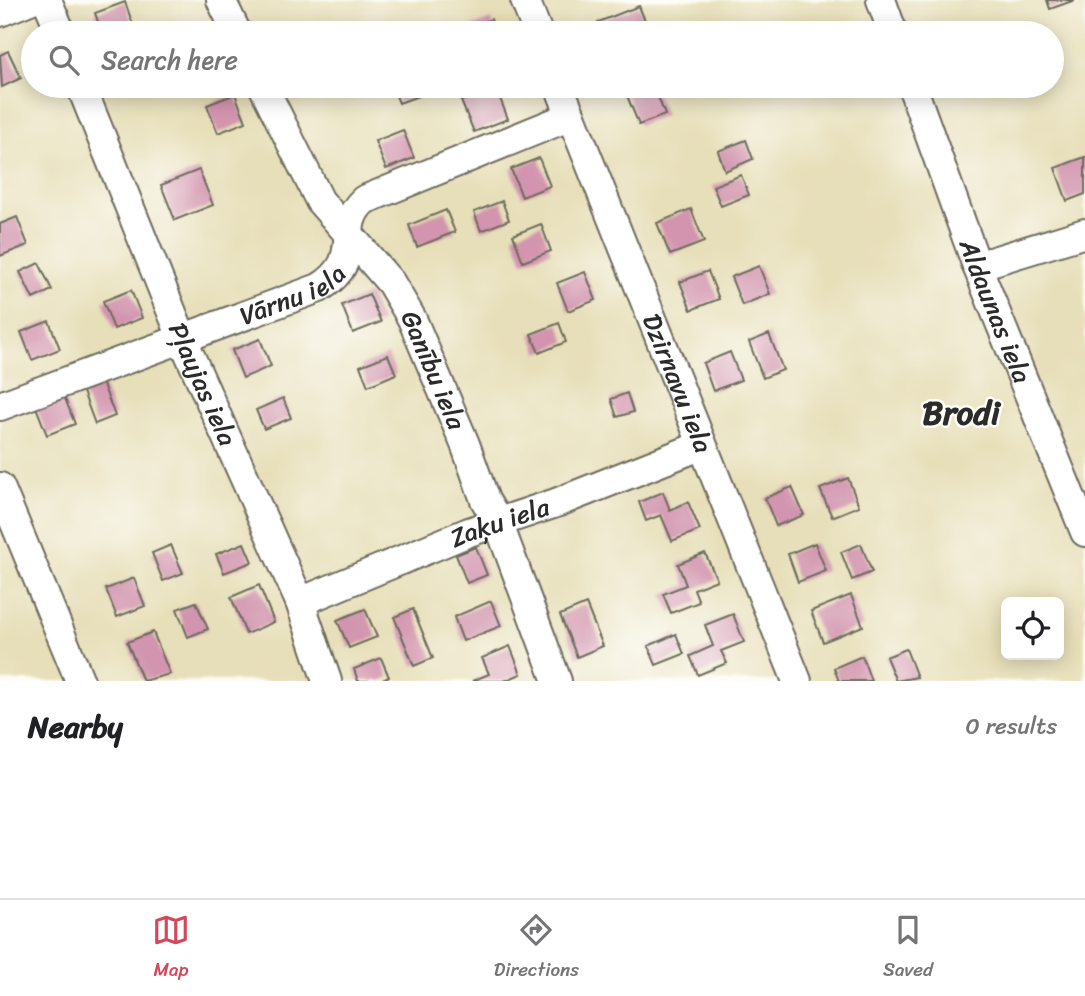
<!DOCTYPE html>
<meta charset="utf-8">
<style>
:root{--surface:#fff;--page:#f2f2f2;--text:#202124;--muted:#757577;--line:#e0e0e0;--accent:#d1495b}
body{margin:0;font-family:Sriracha,sans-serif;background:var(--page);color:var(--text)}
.controls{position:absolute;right:21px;bottom:21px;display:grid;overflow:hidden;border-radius:10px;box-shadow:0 4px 18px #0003}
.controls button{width:63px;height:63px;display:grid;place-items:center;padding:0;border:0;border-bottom:2px solid var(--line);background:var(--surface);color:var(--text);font:35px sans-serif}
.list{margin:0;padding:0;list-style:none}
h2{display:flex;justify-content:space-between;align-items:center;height:91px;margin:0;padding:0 28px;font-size:30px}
h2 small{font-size:23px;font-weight:400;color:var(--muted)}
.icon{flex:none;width:38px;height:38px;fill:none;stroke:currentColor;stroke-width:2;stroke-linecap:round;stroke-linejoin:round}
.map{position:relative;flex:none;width:1085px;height:681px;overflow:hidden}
.search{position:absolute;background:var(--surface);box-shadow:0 4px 18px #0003;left:21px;right:21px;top:21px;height:77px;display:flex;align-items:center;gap:18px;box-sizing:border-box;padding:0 24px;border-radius:38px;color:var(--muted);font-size:26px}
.sheet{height:217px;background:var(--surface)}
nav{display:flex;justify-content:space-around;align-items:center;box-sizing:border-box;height:98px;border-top:2px solid var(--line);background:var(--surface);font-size:19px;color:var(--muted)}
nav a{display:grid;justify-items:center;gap:4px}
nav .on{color:var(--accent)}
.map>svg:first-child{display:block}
.building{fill:#d294ae}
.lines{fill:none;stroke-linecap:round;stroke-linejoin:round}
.minor-casing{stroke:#6d6a5d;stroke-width:32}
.minor{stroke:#fff;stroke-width:28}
.labels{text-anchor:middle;stroke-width:5;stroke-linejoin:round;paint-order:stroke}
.street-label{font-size:26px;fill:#2b2b2b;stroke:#fdfcf7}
.district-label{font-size:33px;font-weight:bold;fill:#2b2b2b;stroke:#fdfcf7}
</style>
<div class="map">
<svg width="1085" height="681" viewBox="0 0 1085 681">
<rect width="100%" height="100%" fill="#fdfcf7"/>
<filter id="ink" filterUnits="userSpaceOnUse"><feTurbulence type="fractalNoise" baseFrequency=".0143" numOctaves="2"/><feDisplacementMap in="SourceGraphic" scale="14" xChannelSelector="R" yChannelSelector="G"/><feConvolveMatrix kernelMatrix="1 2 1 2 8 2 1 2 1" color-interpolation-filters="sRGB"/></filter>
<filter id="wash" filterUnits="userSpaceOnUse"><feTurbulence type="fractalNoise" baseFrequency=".00686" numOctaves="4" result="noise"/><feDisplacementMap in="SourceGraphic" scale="28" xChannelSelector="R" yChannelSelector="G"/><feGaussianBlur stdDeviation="1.57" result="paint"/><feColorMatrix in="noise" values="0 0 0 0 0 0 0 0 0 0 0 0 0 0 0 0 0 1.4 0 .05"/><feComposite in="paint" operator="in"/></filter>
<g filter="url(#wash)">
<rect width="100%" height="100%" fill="#e7dfb9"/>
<g id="blocks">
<path class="building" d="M 1047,0 L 1075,0 L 1050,9 Z
M 125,2 L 136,33 L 102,33 L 95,13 Z
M 639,6 L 650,33 L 603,33 L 598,22 Z
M 491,19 L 496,33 L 455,33 Z
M 8,51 L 21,78 L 2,87 L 0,55 Z
M 392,86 L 434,86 L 435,90 L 399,103 Z
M 623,86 L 654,86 L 665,115 L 639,125 Z
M 496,88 L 508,119 L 474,132 L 461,101 Z
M 235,94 L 246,122 L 218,133 L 207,105 Z
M 403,130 L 414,158 L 386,169 L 375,141 Z
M 746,140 L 753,159 L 725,171 L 718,151 Z
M 1085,157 L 1085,194 L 1067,201 L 1055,168 Z
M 539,158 L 550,186 L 522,197 L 511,169 Z
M 199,170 L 213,205 L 175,220 L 161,185 Z
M 741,175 L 749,195 L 721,206 L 713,186 Z
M 502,201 L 509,220 L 481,231 L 474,212 Z
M 691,209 L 704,242 L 670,255 L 657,223 Z
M 446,210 L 455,232 L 417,247 L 409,225 Z
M 17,217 L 28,245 L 0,256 L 0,224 Z
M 541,224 L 551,251 L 523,262 L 513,235 Z
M 39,263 L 52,290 L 33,299 L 20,272 Z
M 759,266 L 770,294 L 742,305 L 731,277 Z
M 708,271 L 719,299 L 691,310 L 680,282 Z
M 585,272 L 596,300 L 568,311 L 557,283 Z
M 131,290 L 142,318 L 114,329 L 103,301 Z
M 369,294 L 381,322 L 353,333 L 342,305 Z
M 49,321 L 60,349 L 32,360 L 21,332 Z
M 559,323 L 566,342 L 539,353 L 531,334 Z
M 769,334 L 783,370 L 763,378 L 749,342 Z
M 260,339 L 271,366 L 243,378 L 232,350 Z
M 730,352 L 741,380 L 713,391 L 703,363 Z
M 388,355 L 396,374 L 368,386 L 360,366 Z
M 102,382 L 115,416 L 95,424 L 82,389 Z
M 627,393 L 633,412 L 617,417 L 611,399 Z
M 64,396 L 75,424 L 47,435 L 36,407 Z
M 283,398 L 291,418 L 264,429 L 256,410 Z
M 848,478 L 859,506 L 832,517 L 820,489 Z
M 792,487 L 804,515 L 776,526 L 765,498 Z
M 663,492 L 670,510 L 688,502 L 700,530 L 672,541 L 661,515 L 646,521 L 639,502 Z
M 244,543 L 252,562 L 224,573 L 216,554 Z
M 815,543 L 826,571 L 798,582 L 788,554 Z
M 861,544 L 872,572 L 852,580 L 841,552 Z
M 171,545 L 183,573 L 163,581 L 152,553 Z
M 476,547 L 487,575 L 467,583 L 456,555 Z
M 705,553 L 717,580 L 694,589 L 699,602 L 671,613 L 663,594 L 686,585 L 678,564 Z
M 134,578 L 145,606 L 117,617 L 106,589 Z
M 259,585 L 274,622 L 246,634 L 231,597 Z
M 851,595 L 863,626 L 823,642 L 811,611 Z
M 491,601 L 501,626 L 463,641 L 454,617 Z
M 196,602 L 208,629 L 188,637 L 177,609 Z
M 586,604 L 603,646 L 577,657 L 560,615 Z
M 365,609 L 377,637 L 349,648 L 337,620 Z
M 413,609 L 433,658 L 414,666 L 394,617 Z
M 733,614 L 744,642 L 721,651 L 727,663 L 698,675 L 690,656 L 713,646 L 705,625 Z
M 153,632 L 170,674 L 143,681 L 127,642 Z
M 676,634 L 684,654 L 656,665 L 648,646 Z
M 510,646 L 521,674 L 504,681 L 472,681 L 489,674 L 482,658 Z
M 906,649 L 917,677 L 896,681 L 886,657 Z
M 862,656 L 871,681 L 839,681 L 834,668 Z
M 381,658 L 389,677 L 380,681 L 358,681 L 354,669 Z"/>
</g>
</g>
<g filter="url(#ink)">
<use href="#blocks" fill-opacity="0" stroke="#6d6a5d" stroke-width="2"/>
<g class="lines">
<defs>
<g id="minor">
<path d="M 47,0 L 61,33"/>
<path d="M 221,0 L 237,33"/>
<path d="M 525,0 L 538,33"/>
<path d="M 881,0 L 893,33"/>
<path d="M 0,12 L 30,0"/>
<path id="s1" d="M 81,86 L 183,340 L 300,602 L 327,681"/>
<path id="s2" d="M 263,86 L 320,201 L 391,283 L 412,319 L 465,444 L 485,500 L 498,522 L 557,681"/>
<path id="s3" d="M 559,86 L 797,681"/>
<path id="s4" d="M 912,86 L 977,266 L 1085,532"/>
<path d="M 977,266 L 1085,233"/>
<path id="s5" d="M 0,406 L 319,288 C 367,259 333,228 364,200 L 571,116"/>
<path d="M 0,487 L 80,681"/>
<path id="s6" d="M 300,602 L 469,532 L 556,503 L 700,446"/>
</g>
</defs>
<use href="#minor" class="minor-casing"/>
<use href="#minor" class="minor"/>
</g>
</g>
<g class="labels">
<g class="street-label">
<text dy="9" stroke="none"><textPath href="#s5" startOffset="313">Vārnu iela</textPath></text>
<text dy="9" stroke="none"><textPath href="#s4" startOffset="240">Aldaunas iela</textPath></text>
<text dy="9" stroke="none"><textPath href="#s2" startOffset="334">Ganību iela</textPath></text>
<text dy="9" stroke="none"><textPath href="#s1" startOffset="322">Pļaujas iela</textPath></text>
<text dy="9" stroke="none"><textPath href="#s3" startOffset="320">Dzirnavu iela</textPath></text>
<text dy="9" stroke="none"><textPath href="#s6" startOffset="215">Zaķu iela</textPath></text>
</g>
<g class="district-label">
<text x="961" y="424">Brodi</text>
</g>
</g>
</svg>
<div class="controls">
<button><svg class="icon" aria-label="locate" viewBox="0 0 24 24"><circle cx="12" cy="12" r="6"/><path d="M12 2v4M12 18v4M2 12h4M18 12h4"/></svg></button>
</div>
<div class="search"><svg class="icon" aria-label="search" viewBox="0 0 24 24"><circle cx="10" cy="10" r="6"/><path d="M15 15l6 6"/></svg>Search here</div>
</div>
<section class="sheet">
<h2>Nearby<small>0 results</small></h2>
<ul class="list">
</ul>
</section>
<nav>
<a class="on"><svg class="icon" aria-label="map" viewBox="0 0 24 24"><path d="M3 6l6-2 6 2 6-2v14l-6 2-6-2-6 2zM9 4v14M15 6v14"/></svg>Map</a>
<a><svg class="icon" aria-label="directions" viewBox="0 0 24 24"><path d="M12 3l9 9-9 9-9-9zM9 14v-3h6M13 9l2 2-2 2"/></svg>Directions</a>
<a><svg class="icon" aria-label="saved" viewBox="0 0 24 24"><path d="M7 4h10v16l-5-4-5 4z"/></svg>Saved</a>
</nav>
